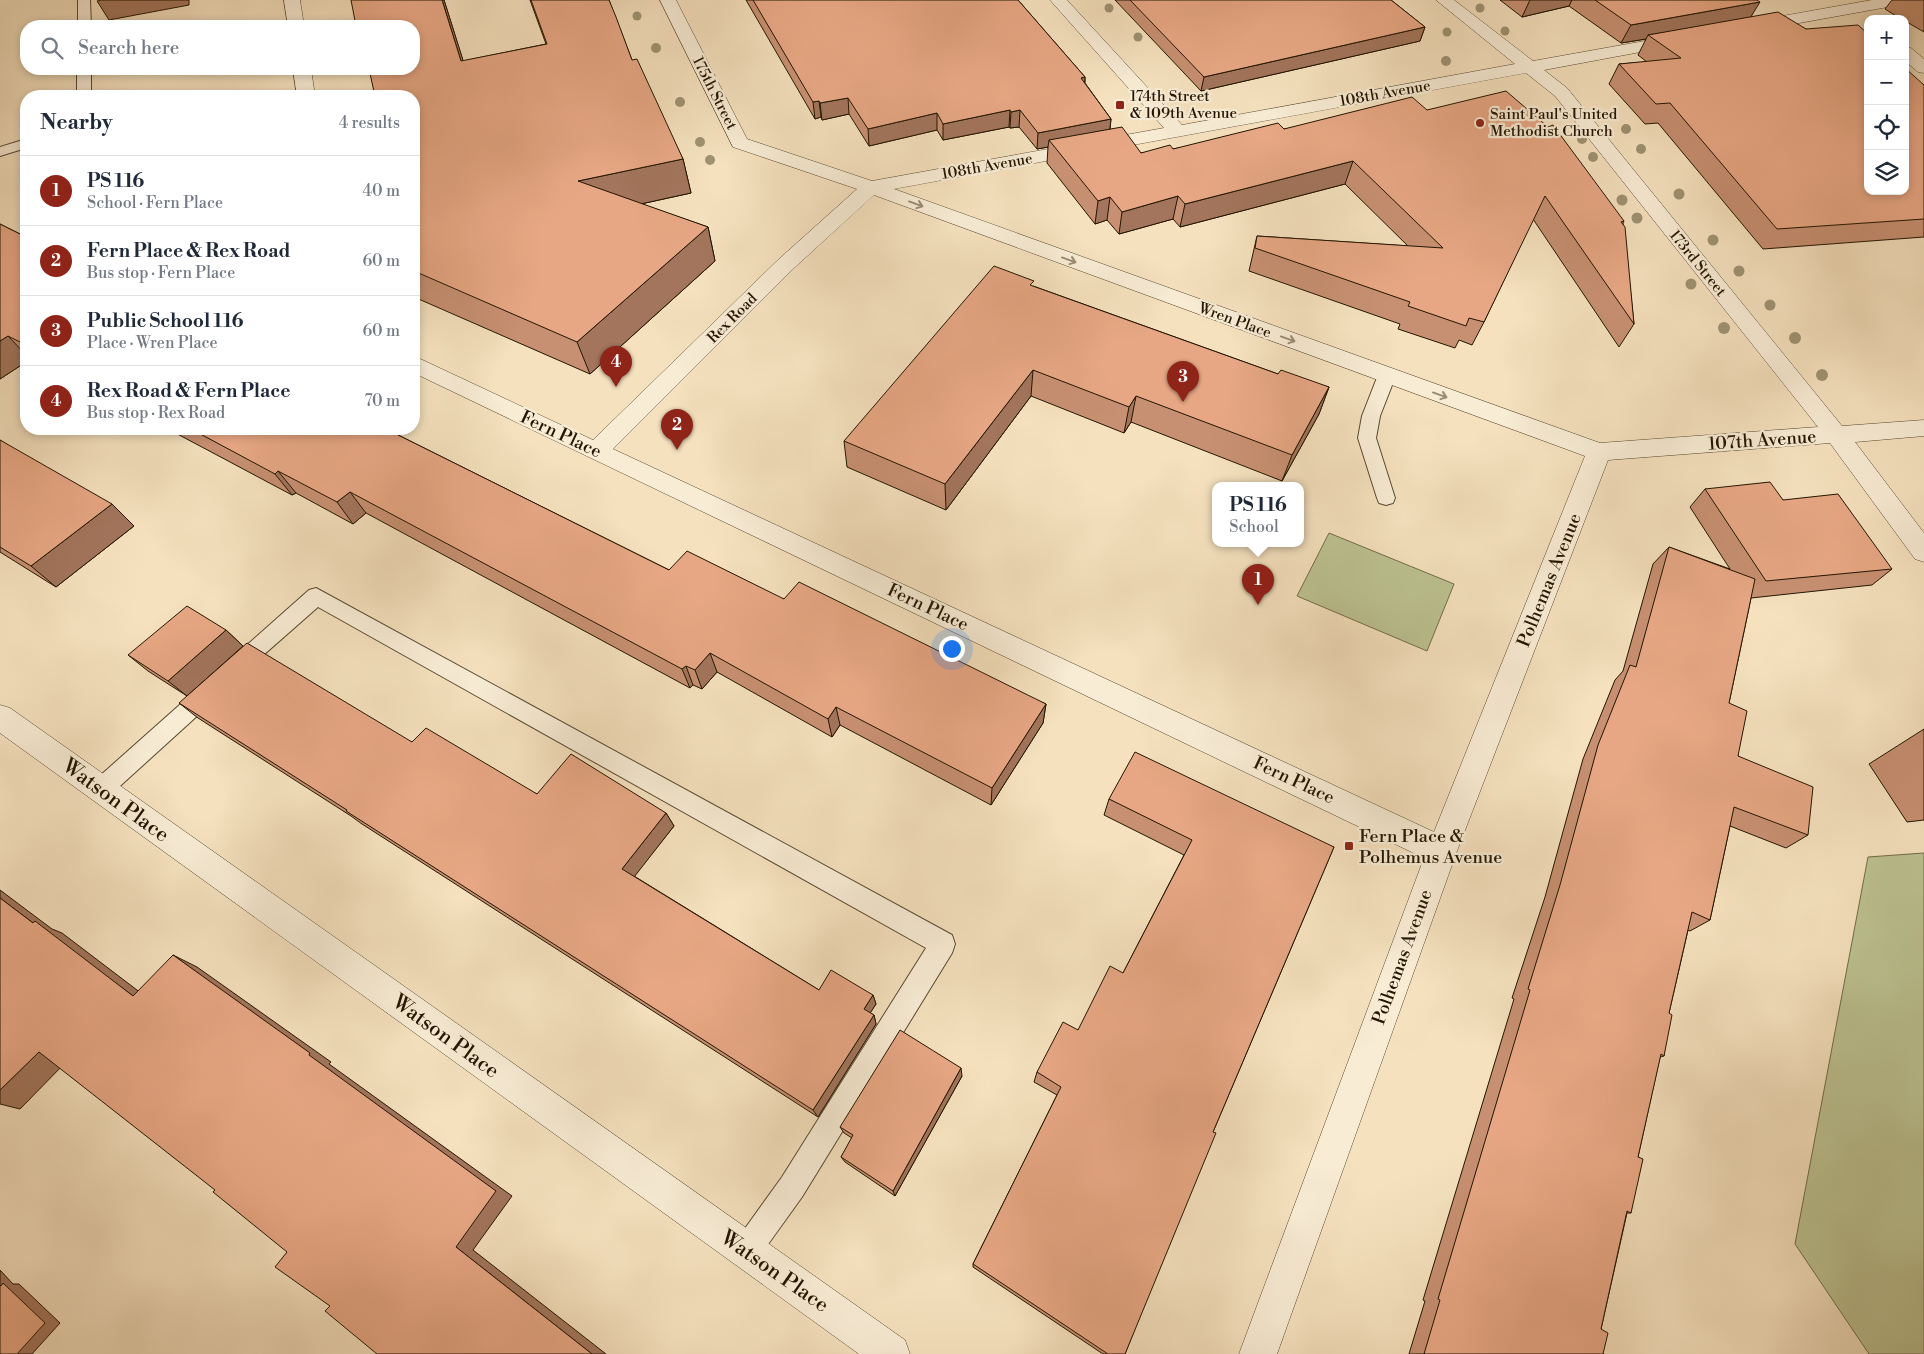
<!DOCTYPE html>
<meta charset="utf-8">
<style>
:root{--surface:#fff;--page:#f6f6f7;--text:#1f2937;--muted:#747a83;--line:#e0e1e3;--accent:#8f2418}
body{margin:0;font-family:"Libre Bodoni",serif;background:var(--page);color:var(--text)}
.controls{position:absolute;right:15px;top:15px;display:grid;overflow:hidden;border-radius:10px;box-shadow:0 2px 8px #0003}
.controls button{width:45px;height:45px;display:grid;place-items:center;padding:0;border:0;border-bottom:1px solid var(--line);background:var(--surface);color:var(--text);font:25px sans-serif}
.you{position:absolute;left:951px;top:648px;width:18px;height:18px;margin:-12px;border:4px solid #fff;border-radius:50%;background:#1a73e8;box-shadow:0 0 0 8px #1a73e833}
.badge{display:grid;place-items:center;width:32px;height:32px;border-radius:50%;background:var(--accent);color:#fff;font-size:16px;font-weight:700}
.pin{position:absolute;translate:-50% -41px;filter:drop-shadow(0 1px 2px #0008)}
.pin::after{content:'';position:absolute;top:26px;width:18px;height:15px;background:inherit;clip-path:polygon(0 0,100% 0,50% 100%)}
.popup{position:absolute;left:1212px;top:482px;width:92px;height:65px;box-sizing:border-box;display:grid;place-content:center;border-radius:10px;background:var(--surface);filter:drop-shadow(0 1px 4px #0005);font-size:16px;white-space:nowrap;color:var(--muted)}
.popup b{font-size:19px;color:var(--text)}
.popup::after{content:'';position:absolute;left:50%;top:100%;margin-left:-10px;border:10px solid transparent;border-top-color:var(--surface)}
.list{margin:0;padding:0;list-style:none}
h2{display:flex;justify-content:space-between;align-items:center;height:65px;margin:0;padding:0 20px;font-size:21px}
h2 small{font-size:16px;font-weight:400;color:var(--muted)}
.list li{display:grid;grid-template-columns:32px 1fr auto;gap:15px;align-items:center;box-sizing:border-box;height:70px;padding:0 20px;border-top:1px solid var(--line)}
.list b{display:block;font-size:19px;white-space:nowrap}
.list p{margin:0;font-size:16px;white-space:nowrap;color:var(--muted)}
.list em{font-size:16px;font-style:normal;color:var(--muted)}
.icon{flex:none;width:28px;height:28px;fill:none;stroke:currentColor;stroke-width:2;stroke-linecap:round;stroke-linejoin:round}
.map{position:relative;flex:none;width:1924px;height:1354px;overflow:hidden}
.search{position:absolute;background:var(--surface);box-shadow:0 2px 8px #0003;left:20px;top:20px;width:400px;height:55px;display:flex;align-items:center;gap:12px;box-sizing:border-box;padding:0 18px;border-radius:20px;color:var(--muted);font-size:19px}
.panel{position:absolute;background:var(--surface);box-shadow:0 2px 8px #0003;left:20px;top:90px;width:400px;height:345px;border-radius:20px}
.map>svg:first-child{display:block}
.green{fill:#bcc291;stroke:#706c48}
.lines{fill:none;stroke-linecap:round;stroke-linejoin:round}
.lane-casing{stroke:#584830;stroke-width:2}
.street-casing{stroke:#584830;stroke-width:1}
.lane{fill:#f8ecd5;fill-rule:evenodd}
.street{fill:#f8ecd5;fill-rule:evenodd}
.tree{fill:#9f9272}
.wall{fill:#c79072;stroke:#231500}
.shaded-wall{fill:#a2755c;stroke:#231500}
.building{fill:#e7a784;stroke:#231500}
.oneway{stroke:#988b75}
.poi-dot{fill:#8f2418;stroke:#f8ecd5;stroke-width:2}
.labels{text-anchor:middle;stroke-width:4.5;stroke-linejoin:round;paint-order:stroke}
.far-street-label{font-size:15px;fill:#231500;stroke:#f8ecd5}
.far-poi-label{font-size:15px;fill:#231500;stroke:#f8ecd5;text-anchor:start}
.street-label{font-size:18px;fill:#231500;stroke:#f8ecd5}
.poi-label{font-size:18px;fill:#231500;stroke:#f8ecd5;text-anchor:start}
.near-street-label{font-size:21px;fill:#231500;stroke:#f8ecd5}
</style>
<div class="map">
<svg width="1924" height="1354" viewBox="0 0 1924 1354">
<rect width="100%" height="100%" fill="#f5e1be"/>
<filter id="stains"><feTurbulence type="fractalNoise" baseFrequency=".004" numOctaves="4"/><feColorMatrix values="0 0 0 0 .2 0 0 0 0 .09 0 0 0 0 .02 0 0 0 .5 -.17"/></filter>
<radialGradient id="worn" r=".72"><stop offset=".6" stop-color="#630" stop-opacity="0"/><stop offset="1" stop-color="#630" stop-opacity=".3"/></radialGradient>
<path class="green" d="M 1329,533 L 1454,584 L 1427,651 L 1297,596 Z
M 1924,853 L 1924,1354 L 1869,1354 L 1795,1244 L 1868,857 Z"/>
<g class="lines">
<defs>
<path id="lane" d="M 78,0 L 90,0 L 91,26 L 78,26 Z
M 77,69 L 91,69 L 91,96 L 77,96 Z
M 26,139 L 26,148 L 0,156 L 0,147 Z
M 1387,369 L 1393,371 L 1396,375 L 1380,416 L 1376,438 L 1395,498 L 1393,503 L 1386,505 L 1379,503 L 1377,498 L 1358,438 L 1362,416 L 1378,375 L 1381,371 Z
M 316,588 L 952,935 L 955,944 L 952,953 L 802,1197 L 756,1261 L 746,1265 L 736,1261 L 732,1251 L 736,1241 L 782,1177 L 926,948 L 318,607 L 243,673 L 236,676 L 229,673 L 225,667 L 229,661 L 309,590 Z
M 210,682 L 218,685 L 221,691 L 218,697 L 109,796 L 101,799 L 93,796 L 90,789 L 93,782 L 202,685 Z"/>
<path id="street" d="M 284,0 L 300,0 L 304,26 L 288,26 Z
M 660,0 L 676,0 L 747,139 L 872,181 L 1164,128 L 1050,0 L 1067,0 L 1182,125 L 1515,64 L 1436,0 L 1454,0 L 1533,61 L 1678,35 L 1684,36 L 1687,40 L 1684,44 L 1678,45 L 1544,70 L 1567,88 L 1842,426 L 1924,420 L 1924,436 L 1855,442 L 1924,533 L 1924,562 L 1915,559 L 1830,443 L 1608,460 L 1457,851 L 1277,1354 L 1239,1354 L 1424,858 L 414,373 L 414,356 L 593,440 L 779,259 L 857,189 L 733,147 ZM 1526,73 L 1555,96 L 1818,427 L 1600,443 L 894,189 ZM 874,195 L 1585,456 L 1434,832 L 613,449 L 793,269 Z
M 1872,0 L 1907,0 L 1905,3 L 1899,5 L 1755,31 L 1749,30 L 1747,26 L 1749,22 L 1755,21 Z
M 1905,47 L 1911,48 L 1924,59 L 1924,73 L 1918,72 L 1905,61 Z
M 293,69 L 311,69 L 315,96 L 297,96 Z
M 0,705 L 10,708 L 905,1340 L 910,1354 L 859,1354 L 0,733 Z"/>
</defs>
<use href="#lane" class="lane-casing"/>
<use href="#street" class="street-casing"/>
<use href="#lane" class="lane"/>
<use href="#street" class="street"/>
</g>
<g class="tree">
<circle cx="1109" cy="8" r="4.5"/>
<circle cx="1480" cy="8" r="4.5"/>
<circle cx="637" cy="16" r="4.5"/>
<circle cx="1505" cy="31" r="4.5"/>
<circle cx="1447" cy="32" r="4.5"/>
<circle cx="1138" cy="37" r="4.5"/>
<circle cx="656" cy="48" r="5"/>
<circle cx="1446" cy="61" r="5"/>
<circle cx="680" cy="102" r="5"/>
<circle cx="1626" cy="129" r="5"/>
<circle cx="1582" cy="139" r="5"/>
<circle cx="700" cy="142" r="5"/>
<circle cx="1641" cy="149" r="5"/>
<circle cx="1593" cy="157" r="5"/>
<circle cx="710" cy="160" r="5"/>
<circle cx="1679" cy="194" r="5.5"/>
<circle cx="1622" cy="200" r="5.5"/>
<circle cx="1637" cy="218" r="5.5"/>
<circle cx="1713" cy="240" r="5.5"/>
<circle cx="1739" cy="271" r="5.5"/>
<circle cx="1691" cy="284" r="5.5"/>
<circle cx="1770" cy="305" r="5.5"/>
<circle cx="1724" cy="328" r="6"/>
<circle cx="1795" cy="338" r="6"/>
<circle cx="1822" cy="375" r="6"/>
</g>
<path class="wall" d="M 351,0 L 444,0 L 463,61 L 546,44 L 530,0 L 609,0 L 632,60 L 683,159 L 691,193 L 641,204 L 708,227 L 715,261 L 590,374 L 414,297 L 414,69 Z
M 746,0 L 1018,0 L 1085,77 L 1085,83 L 1111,119 L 1110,129 L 1141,153 L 1173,149 L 1284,129 L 1427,110 L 1624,221 L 1623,223 L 1634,324 L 1619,347 L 1533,219 L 1484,322 L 1472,345 L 1459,340 L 1455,348 L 1398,329 L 1400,324 L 1249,271 L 1257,236 L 1408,246 L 1345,184 L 1180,227 L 1173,219 L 1119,234 L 1107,220 L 1095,224 L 1047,163 L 1048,147 L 1037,149 L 1019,127 L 1010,128 L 1009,127 L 943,140 L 937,130 L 869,146 L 849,114 L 822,120 L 821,117 L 815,119 Z
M 1115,0 L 1391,0 L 1425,27 L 1420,41 L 1201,91 Z
M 1500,0 L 1757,0 L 1751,17 L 1806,29 L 1924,85 L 1924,237 L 1763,249 L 1658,123 L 1645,124 L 1609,84 L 1619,64 L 1647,62 L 1638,55 L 1646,39 L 1621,43 L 1569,6 L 1522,17 Z
M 1892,0 L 1924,0 L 1924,32 L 1905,21 L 1905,19 L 1901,19 L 1885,9 Z
M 0,224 L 26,237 L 26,362 L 0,379 Z
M 1033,286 L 1278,374 L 1329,387 L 1319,414 L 1282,481 L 1131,422 L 1124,433 L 1031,396 L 946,510 L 847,467 L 844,441 Z
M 168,429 L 386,429 L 669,570 L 784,599 L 1046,704 L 1043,723 L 991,805 L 840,725 L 832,737 L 717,672 L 702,689 L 693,685 L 690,688 L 366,513 L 353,524 L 296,493 L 292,495 Z
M 0,440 L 134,526 L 56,587 L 0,552 Z
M 1705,489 L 1783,500 L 1892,569 L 1872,585 L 1751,598 L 1729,703 L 1738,756 L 1808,835 L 1786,848 L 1730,826 L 1710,920 L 1690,931 L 1688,930 L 1669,1013 L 1664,1056 L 1660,1057 L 1638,1157 L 1631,1213 L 1627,1213 L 1601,1329 L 1603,1354 L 1409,1354 L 1425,1301 L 1423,1300 L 1514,999 L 1512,998 L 1545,897 L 1583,759 L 1615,680 L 1623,671 L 1653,564 L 1669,547 L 1730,569 L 1690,507 Z
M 226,630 L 243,646 L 187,696 L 148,671 L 128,655 Z
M 179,703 L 412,742 L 537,794 L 666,813 L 674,826 L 634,876 L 819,990 L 873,995 L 876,1004 L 870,1013 L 874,1015 L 876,1024 L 818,1117 L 362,824 L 351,816 L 198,718 Z
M 1924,729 L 1924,820 L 1907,822 L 1869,764 Z
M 1109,799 L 1334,847 L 1213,1132 L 1125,1354 L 1103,1354 L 973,1267 L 973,1264 L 1057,1095 L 1034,1082 L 1037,1072 L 1078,1030 L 1123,973 L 1184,855 L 1104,815 Z
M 962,1076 L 895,1196 L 845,1162 L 841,1157 L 852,1138 L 844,1133 L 840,1127 Z"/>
<path class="shaded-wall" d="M 101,0 L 189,0 L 189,5 L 109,20 L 97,1 Z
M 442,0 L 444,0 L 474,95 L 461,61 Z
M 1530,0 L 1572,0 L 1569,6 L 1522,17 Z
M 1760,2 L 1749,20 L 1648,35 L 1646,39 L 1621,43 L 1631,25 Z
M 1425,27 L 1420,41 L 1201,91 L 1204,77 Z
M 1085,77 L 1084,94 L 1081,78 Z
M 848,98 L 849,114 L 822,120 L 820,103 Z
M 819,101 L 821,117 L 815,119 L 813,102 Z
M 1010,110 L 1009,127 L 943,140 L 943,124 Z
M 1020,110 L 1019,127 L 1010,128 L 1011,112 Z
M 937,113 L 937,130 L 869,146 L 868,129 Z
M 1111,119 L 1109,136 L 1049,140 L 1048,147 L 1037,149 L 1038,133 Z
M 683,159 L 691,193 L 590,215 L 578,181 Z
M 1353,161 L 1345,184 L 1180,227 L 1185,204 Z
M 1178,196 L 1173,219 L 1119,234 L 1122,212 Z
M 1110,197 L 1107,220 L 1095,224 L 1098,201 Z
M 708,227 L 715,261 L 590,374 L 577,342 Z
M 8,336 L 26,355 L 26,362 L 0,379 L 0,341 Z
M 1033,370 L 1031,396 L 946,510 L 945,484 Z
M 1329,387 L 1319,414 L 1282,481 L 1292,455 Z
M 1136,396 L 1131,422 L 1124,433 L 1129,407 Z
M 278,471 L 296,493 L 292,495 L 275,474 Z
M 350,492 L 366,513 L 353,524 L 337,502 Z
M 112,504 L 134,526 L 56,587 L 31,566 Z
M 226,630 L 243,646 L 187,696 L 168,681 Z
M 710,653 L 717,672 L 702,689 L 695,670 Z
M 686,666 L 693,685 L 690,688 L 682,669 Z
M 1046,704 L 1043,723 L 991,805 L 992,788 Z
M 836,707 L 840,725 L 832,737 L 828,719 Z
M 666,813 L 674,826 L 631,881 L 622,869 Z
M 0,890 L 52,929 L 62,933 L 158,1006 L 133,996 L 33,923 L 0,898 Z
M 173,955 L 197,967 L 331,1062 L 329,1064 L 512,1196 L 473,1250 L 606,1354 L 592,1354 L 456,1247 L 309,1055 Z
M 873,995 L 876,1004 L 867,1018 L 864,1009 Z
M 874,1015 L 876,1024 L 818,1117 L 813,1110 Z
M 39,1052 L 68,1060 L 20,1109 L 0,1104 L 0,1090 Z
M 961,1068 L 962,1076 L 895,1196 L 893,1191 Z
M 0,1270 L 13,1284 L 19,1284 L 60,1323 L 32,1354 L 17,1354 L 0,1285 Z"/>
<path class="building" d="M 351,0 L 442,0 L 461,61 L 547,44 L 531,0 L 609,0 L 616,17 L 632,60 L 637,59 L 683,159 L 578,181 L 708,227 L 577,342 L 414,271 L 414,96 L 375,96 L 369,69 L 414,69 L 414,26 L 356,26 Z
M 753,0 L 1018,0 L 1085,77 L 1081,78 L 1111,119 L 1038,133 L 1020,110 L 1011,112 L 1010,110 L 943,124 L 937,113 L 868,129 L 848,98 L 820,103 L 819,101 L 813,102 Z
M 1130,0 L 1391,0 L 1425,27 L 1204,77 Z
M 1595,0 L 1757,0 L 1760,2 L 1631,25 Z
M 1778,12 L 1806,29 L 1858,25 L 1868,34 L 1868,191 L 1905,191 L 1905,68 L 1924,85 L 1924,219 L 1777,229 L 1670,103 L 1656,104 L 1619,64 L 1681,58 L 1648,35 Z
M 1506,91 L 1548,127 L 1553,125 L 1624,221 L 1621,222 L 1625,227 L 1634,324 L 1545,196 L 1484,322 L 1469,318 L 1466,326 L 1408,306 L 1410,302 L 1255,248 L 1257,236 L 1443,248 L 1353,161 L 1185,204 L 1178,196 L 1122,212 L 1110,197 L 1098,201 L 1049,140 L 1122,127 L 1141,153 L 1170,145 L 1173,149 L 1278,123 L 1284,129 L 1412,97 L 1427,110 Z
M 0,224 L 26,237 L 26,345 L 8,336 L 0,341 Z
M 994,266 L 1034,281 L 1030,285 L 1278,374 L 1281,370 L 1329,387 L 1292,455 L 1136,396 L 1129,407 L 1033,370 L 945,484 L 844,441 Z
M 191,429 L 386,429 L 669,570 L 687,551 L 784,599 L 799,582 L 1046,704 L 992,788 L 836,707 L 828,719 L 710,653 L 695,670 L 686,666 L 682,669 L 350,492 L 337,502 L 278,471 L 275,474 Z
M 0,440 L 112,504 L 31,566 L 0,547 Z
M 1770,482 L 1783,500 L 1838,494 L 1892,569 L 1766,581 L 1705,489 Z
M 1669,547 L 1755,579 L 1729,703 L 1747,711 L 1738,756 L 1813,787 L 1808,835 L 1734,807 L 1710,920 L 1692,912 L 1669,1013 L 1672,1015 L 1664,1056 L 1661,1054 L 1638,1157 L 1643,1159 L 1631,1213 L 1627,1211 L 1601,1329 L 1608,1333 L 1603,1354 L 1424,1354 L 1440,1300 L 1438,1299 L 1530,990 L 1528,989 L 1560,885 L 1598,745 L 1630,665 L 1636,667 Z
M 187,606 L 226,630 L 168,681 L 128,655 Z
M 247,643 L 412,742 L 426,728 L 537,794 L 571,754 L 666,813 L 622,869 L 819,990 L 831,970 L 873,995 L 864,1009 L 874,1015 L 813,1110 L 346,811 L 347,810 L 179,703 Z
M 1135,752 L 1334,847 L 1213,1132 L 1216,1133 L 1125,1354 L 1108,1354 L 973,1264 L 1061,1087 L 1037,1072 L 1063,1022 L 1078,1030 L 1110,966 L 1123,973 L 1192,840 L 1109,799 Z
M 0,898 L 33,923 L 35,921 L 133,996 L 173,955 L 310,1053 L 309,1055 L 496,1191 L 456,1247 L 592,1354 L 377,1354 L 325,1311 L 330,1306 L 275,1267 L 287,1252 L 213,1192 L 215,1190 L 39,1052 L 0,1090 Z
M 900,1030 L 961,1068 L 893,1191 L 841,1157 L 853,1135 L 840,1127 Z
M 3,1283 L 45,1323 L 17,1354 L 0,1354 L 0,1285 L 1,1286 Z"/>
<defs><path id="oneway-shaft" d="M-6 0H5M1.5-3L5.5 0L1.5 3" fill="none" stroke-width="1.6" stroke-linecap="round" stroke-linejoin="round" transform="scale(1.25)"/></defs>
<g class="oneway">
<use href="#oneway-shaft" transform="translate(916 204) rotate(20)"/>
<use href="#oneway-shaft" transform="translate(1069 260) rotate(20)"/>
<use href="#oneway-shaft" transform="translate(1288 339) rotate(20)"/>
<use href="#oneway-shaft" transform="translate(1440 395) rotate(20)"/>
</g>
<g class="poi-dot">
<rect x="1115" y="100" width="10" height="10" rx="2.5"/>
<circle cx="1480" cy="123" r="5"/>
<rect x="1344" y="841" width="10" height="10" rx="2.5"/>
</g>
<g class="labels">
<g class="far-street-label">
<text transform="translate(715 93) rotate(63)" y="5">175th Street</text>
<text transform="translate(1385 93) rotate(-10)" y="5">108th Avenue</text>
<text transform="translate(987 166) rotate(-10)" y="5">108th Avenue</text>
<text transform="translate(1698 263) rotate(51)" y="5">173rd Street</text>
<text transform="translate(732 318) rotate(-45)" y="5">Rex Road</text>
<text transform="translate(1235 320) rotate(20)" y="5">Wren Place</text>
</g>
<g class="far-poi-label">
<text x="1130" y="101">174th Street<tspan x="1130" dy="17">&amp; 109th Avenue</tspan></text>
<text x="1490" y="119">Saint Paul's United<tspan x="1490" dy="17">Methodist Church</tspan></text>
</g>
<g class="street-label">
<text transform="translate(561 434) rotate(25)" y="6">Fern Place</text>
<text transform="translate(1762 440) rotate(-4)" y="6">107th Avenue</text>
<text transform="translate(1549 580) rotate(-68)" y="6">Polhemas Avenue</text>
<text transform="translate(928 607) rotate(25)" y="6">Fern Place</text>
<text transform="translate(1294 780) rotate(25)" y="6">Fern Place</text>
<text transform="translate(1402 957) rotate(-70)" y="6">Polhemas Avenue</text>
</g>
<g class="poi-label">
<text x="1359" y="842">Fern Place &amp;<tspan x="1359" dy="21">Polhemus Avenue</tspan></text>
</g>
<g class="near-street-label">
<text transform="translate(116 800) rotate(36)" y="7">Watson Place</text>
<text transform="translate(446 1036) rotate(36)" y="7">Watson Place</text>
<text transform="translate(775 1271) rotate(35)" y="7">Watson Place</text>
</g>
</g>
<rect width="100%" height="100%" filter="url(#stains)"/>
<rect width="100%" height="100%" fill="url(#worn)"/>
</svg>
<div class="controls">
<button>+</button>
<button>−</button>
<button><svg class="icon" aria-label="locate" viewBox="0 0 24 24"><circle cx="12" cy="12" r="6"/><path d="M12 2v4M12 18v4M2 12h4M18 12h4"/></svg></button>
<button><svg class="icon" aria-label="layers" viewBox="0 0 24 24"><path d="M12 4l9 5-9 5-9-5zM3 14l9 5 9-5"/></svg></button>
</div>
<div class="you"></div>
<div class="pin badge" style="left:1258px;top:605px">1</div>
<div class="popup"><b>PS 116</b>School</div>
<div class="pin badge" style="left:677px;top:450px">2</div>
<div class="pin badge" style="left:1183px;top:402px">3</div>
<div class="pin badge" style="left:616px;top:387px">4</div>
<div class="search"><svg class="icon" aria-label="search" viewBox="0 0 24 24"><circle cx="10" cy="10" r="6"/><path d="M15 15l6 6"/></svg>Search here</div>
<section class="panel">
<h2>Nearby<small>4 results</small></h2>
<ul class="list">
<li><span class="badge">1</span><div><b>PS 116</b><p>School · Fern Place</p></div><em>40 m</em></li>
<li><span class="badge">2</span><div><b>Fern Place &amp; Rex Road</b><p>Bus stop · Fern Place</p></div><em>60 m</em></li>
<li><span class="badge">3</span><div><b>Public School 116</b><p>Place · Wren Place</p></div><em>60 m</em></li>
<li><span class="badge">4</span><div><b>Rex Road &amp; Fern Place</b><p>Bus stop · Rex Road</p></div><em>70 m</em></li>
</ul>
</section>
</div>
